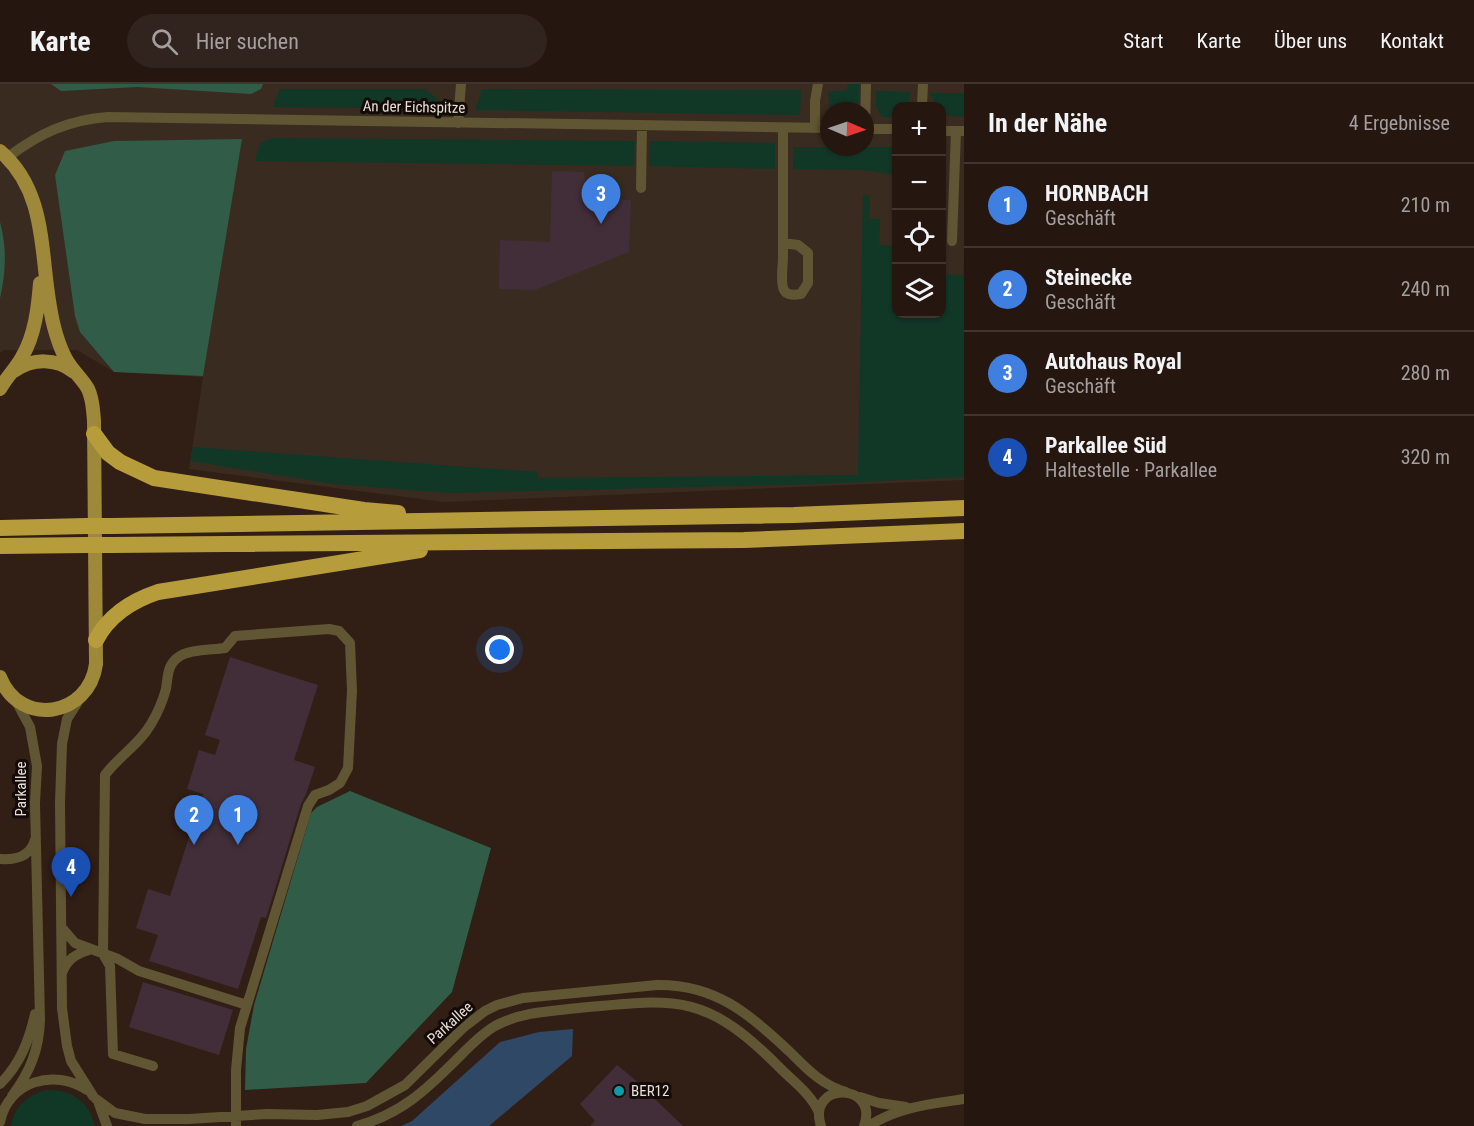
<!DOCTYPE html>
<html lang="de">
<meta charset="utf-8">
<style>
:root{--surface:#251610;--page:#31231e;--text:#f1f3f6;--muted:#a39f9f;--line:#423530;--accent:#70c2f4}
body{margin:0;font-family:"Roboto Condensed",sans-serif;background:var(--page);color:var(--text)}
.controls{position:absolute;right:18px;top:18px;display:grid;overflow:hidden;border-radius:12px;box-shadow:0 2px 4px #0004}
.controls button{width:54px;height:54px;display:grid;place-items:center;padding:0;border:0;border-bottom:2px solid var(--line);background:var(--surface);color:var(--text);font:30px sans-serif}
.compass{position:absolute;left:820px;top:18px;width:54px;height:54px;border-radius:50%;background:var(--surface);box-shadow:0 2px 4px #0004;rotate:92deg}
.you{position:absolute;left:500px;top:566px;width:21px;height:21px;margin:-15px;border:4px solid #fff;border-radius:50%;background:#1a73e8;box-shadow:0 0 0 9px #1a73e833}
.badge{display:grid;place-items:center;width:39px;height:39px;border-radius:50%;background:var(--accent);color:#fff;font-size:20px;font-weight:700}
.pin{position:absolute;translate:-50% -50px;filter:drop-shadow(0 2px 3px #0008)}
.pin::after{content:'';position:absolute;top:32px;width:21px;height:18px;background:inherit;clip-path:polygon(0 0,100% 0,50% 100%)}
.list{margin:0;padding:0;list-style:none}
h2{display:flex;justify-content:space-between;align-items:center;height:78px;margin:0;padding:0 24px;font-size:26px}
h2 small{font-size:20px;font-weight:400;color:var(--muted)}
.list li{display:grid;grid-template-columns:39px 1fr auto;gap:18px;align-items:center;box-sizing:border-box;height:84px;padding:0 24px;border-top:2px solid var(--line)}
.list b{display:block;font-size:22px;white-space:nowrap}
.list p{margin:0;font-size:20px;white-space:nowrap;color:var(--muted)}
.list em{font-size:20px;font-style:normal;color:var(--muted)}
.icon{flex:none;width:33px;height:33px;fill:none;stroke:currentColor;stroke-width:2;stroke-linecap:round;stroke-linejoin:round}
.map{position:relative;flex:none;width:964px;height:1042px;overflow:hidden}
header{display:flex;align-items:center;gap:36px;box-sizing:border-box;height:84px;padding:0 30px;background:var(--surface);border-bottom:2px solid var(--line)}
header strong{font-size:28px}
nav{display:flex;gap:33px;margin-inline-start:auto;font-size:21px}
.search{width:420px;height:54px;background:var(--page);display:flex;align-items:center;gap:15px;box-sizing:border-box;padding:0 21px;border-radius:33px;color:var(--muted);font-size:22px}
main{display:flex}
aside{flex:1;background:var(--surface)}
.map>svg:first-child{display:block}
.industrial{fill:#3a2b20;fill-rule:evenodd}
.green{fill:#113727}
.forest{fill:#315c48}
.water{fill:#2f4865}
.building{fill:#422e38}
.lines{fill:none;stroke-linecap:round;stroke-linejoin:round}
.minor{stroke:#615633;stroke-width:10}
.major{stroke:#9e883a;stroke-width:14}
.highway{stroke:#b69c3b;stroke-width:16}
.highway-bridge{stroke:#b69c3b;stroke-width:16}
.culture-dot{fill:#0f9aa8;stroke:#130b07;stroke-width:2}
.labels{text-anchor:middle;stroke-width:6;stroke-linejoin:round;paint-order:stroke}
.street-label{font-size:15px;fill:#ebded8;stroke:#130b07}
.poi-label{font-size:15px;fill:#ebded8;stroke:#130b07;text-anchor:start}
</style>
<header>
<strong>Karte</strong>
<div class="search"><svg class="icon" aria-label="search" viewBox="0 0 24 24"><circle cx="10" cy="10" r="6"/><path d="M15 15l6 6"/></svg>Hier suchen</div>
<nav><a>Start</a><a>Karte</a><a>Über uns</a><a>Kontakt</a></nav>
</header>
<main>
<div class="map">
<svg width="964" height="1042" viewBox="0 0 964 1042">
<rect width="100%" height="100%" fill="#311e15"/>
<path class="industrial" d="M 0,0 L 964,0 L 964,396 L 444,418 L 189,385 L 203,293 L 114,288 L 77,266 L 4,266 L 0,269 ZM 896,22 L 942,22 L 942,230 L 896,230 ZM 829,27 L 865,27 L 865,63 L 829,63 Z"/>
<path class="green" d="M 848,0 L 859,0 L 859,16 L 854,27 L 830,27 L 828,8 L 847,6 Z
M 280,5 L 425,5 L 449,25 L 273,23 Z
M 482,5 L 801,6 L 800,31 L 475,26 Z
M 876,7 L 910,8 L 908,22 L 896,22 L 896,33 L 882,33 L 876,23 Z
M 930,9 L 964,9 L 964,33 L 942,31 L 942,22 L 936,22 Z
M 274,54 L 635,57 L 634,82 L 255,77 L 260,59 Z
M 650,57 L 775,59 L 775,85 L 649,82 Z
M 794,63 L 896,63 L 896,91 L 863,86 L 793,85 Z
M 863,111 L 870,112 L 869,135 L 880,135 L 879,161 L 896,162 L 896,230 L 942,230 L 942,190 L 963,191 L 964,163 L 964,393 L 818,400 L 450,409 L 334,400 L 190,377 L 193,363 L 538,388 L 538,394 L 858,391 Z
M 46,1006 C 71,1005 89,1017 95,1042 L 11,1042 C 14,1022 28,1011 46,1006 Z"/>
<path class="forest" d="M 51,0 L 263,0 L 261,5 L 251,10 L 137,3 L 61,7 Z
M 242,55 L 203,292 L 114,288 L 80,248 L 75,232 L 55,91 L 65,67 L 114,57 Z
M 0,138 C 7,164 6,188 0,214 Z
M 350,707 L 491,764 L 452,908 L 366,999 L 245,1006 L 246,965 L 254,921 L 311,729 L 317,723 Z"/>
<path class="water" d="M 573,945 L 572,972 L 489,1042 L 401,1042 L 412,1037 L 500,958 L 539,948 Z"/>
<path class="building" d="M 552,87 L 584,88 L 587,114 L 631,116 L 629,168 L 535,206 L 499,205 L 500,156 L 550,158 Z
M 230,573 L 318,601 L 294,676 L 315,683 L 306,710 L 301,720 L 266,834 L 261,833 L 238,905 L 149,877 L 158,851 L 136,844 L 148,805 L 170,812 L 203,710 L 187,705 L 199,666 L 215,671 L 220,656 L 205,651 Z
M 143,898 L 233,926 L 219,971 L 129,943 Z
M 617,981 L 633,994 L 683,1042 L 590,1042 L 595,1037 L 580,1020 Z"/>
<g class="lines">
<path class="minor" d="M 922,22 L 923,0
M 458,39 L 461,0
M 815,44 L 815,17 L 818,0
M 865,45 L 866,0
M 865,45 L 896,45
M 942,47 L 964,47
M 8,73 C 40,49 68,36 108,33 L 829,44
M 641,104 L 642,42
M 952,157 L 956,47
M 783,159 L 798,161 L 808,169 L 808,199 L 801,210 C 795,211 787,212 784,206 C 780,199 783,182 783,174 C 783,131 783,87 783,44
M 79,616 L 67,635 L 62,660 L 60,719 L 62,924 L 67,962 L 71,977 L 93,1012
M 0,775 C 16,776 30,773 35,756
M 62,844 L 75,859 L 118,875 L 139,887 L 247,921
M 62,889 C 67,875 76,870 89,866
M 153,982 L 113,970 L 110,882 L 103,870 L 105,691 C 119,672 139,661 151,640 C 157,630 163,616 166,605 C 168,592 167,580 180,572 C 191,565 212,566 225,564 L 235,552 L 329,545 L 339,547 L 350,559 L 352,607 L 348,684 L 340,699 L 329,706 L 315,711 L 308,722 L 240,944 L 236,986 L 236,1042
M 0,1000 C 20,980 29,957 35,930
M 12,1012 C 30,988 39,966 40,936 L 35,719 L 37,682 L 30,643 L 16,617
M 860,1013 L 879,1019 L 906,1023
M 96,1015 L 115,1029 L 145,1035 L 189,1035 L 267,1030 L 317,1031 L 348,1028 L 367,1022 L 405,1001 L 464,943 L 485,927 L 497,921 L 523,914 L 657,901 C 715,900 750,930 790,968 C 807,985 822,1001 846,1008
M 99,1020 L 107,1042
M 0,1038 C 8,997 55,984 87,1006
M 357,1042 C 401,1030 426,1006 457,975 C 469,963 481,950 495,942 C 521,928 551,927 579,924 C 679,914 707,910 781,985 C 794,998 812,1011 819,1029
M 821,1042 C 806,997 880,998 864,1042
M 869,1042 C 897,1023 931,1020 964,1015"/>
<path class="major" d="M 0,67 C 54,113 37,188 56,250 C 59,260 63,271 69,280 C 75,289 83,296 88,305 C 93,315 93,326 94,337 L 96,580 C 89,633 20,644 0,593
M 14,287 C 33,274 56,274 74,288
M 0,305 C 6,294 16,284 22,273 C 35,251 38,224 40,199"/>
<path class="highway" d="M 94,350 L 108,369 L 120,378 L 154,394 L 364,426 L 398,429
M 111,442 L 794,431 L 964,424
M 0,444 L 87,442
M 111,461 L 744,456 L 964,447
M 0,462 L 87,461
M 96,556 C 109,531 131,517 158,508 L 420,466"/>
<path class="highway-bridge" d="M 87,442 L 111,442
M 87,461 L 111,461"/>
</g>
<circle class="culture-dot" cx="619" cy="1007" r="6"/>
<g class="labels">
<g class="street-label">
<text transform="translate(414 23) rotate(1)" y="5">An der Eichspitze</text>
<text transform="translate(21 705) rotate(-90)" y="5">Parkallee</text>
<text transform="translate(450 939) rotate(-42)" y="5">Parkallee</text>
</g>
<g class="poi-label">
<text x="631" y="1012">BER12</text>
</g>
</g>
</svg>
<div class="controls">
<button>+</button>
<button>−</button>
<button><svg class="icon" aria-label="locate" viewBox="0 0 24 24"><circle cx="12" cy="12" r="6"/><path d="M12 2v4M12 18v4M2 12h4M18 12h4"/></svg></button>
<button><svg class="icon" aria-label="layers" viewBox="0 0 24 24"><path d="M12 4l9 5-9 5-9-5zM3 14l9 5 9-5"/></svg></button>
</div>
<svg class="compass" viewBox="-18 -18 36 36"><path d="M0-13l5 13h-10z" fill="#e53935"/><path d="M0 13l5-13h-10z" fill="#a39f9f"/></svg>
<div class="you"></div>
<div class="pin badge" style="left:238px;top:761px;background:#3f7fe0">1</div>
<div class="pin badge" style="left:194px;top:761px;background:#3f7fe0">2</div>
<div class="pin badge" style="left:601px;top:140px;background:#3f7fe0">3</div>
<div class="pin badge" style="left:71px;top:813px;background:#1a4fb4">4</div>
</div>
<aside>
<h2>In der Nähe<small>4 Ergebnisse</small></h2>
<ul class="list">
<li><span class="badge" style="background:#3f7fe0">1</span><div><b>HORNBACH</b><p>Geschäft</p></div><em>210 m</em></li>
<li><span class="badge" style="background:#3f7fe0">2</span><div><b>Steinecke</b><p>Geschäft</p></div><em>240 m</em></li>
<li><span class="badge" style="background:#3f7fe0">3</span><div><b>Autohaus Royal</b><p>Geschäft</p></div><em>280 m</em></li>
<li><span class="badge" style="background:#1a4fb4">4</span><div><b>Parkallee Süd</b><p>Haltestelle · Parkallee</p></div><em>320 m</em></li>
</ul>
</aside>
</main>
